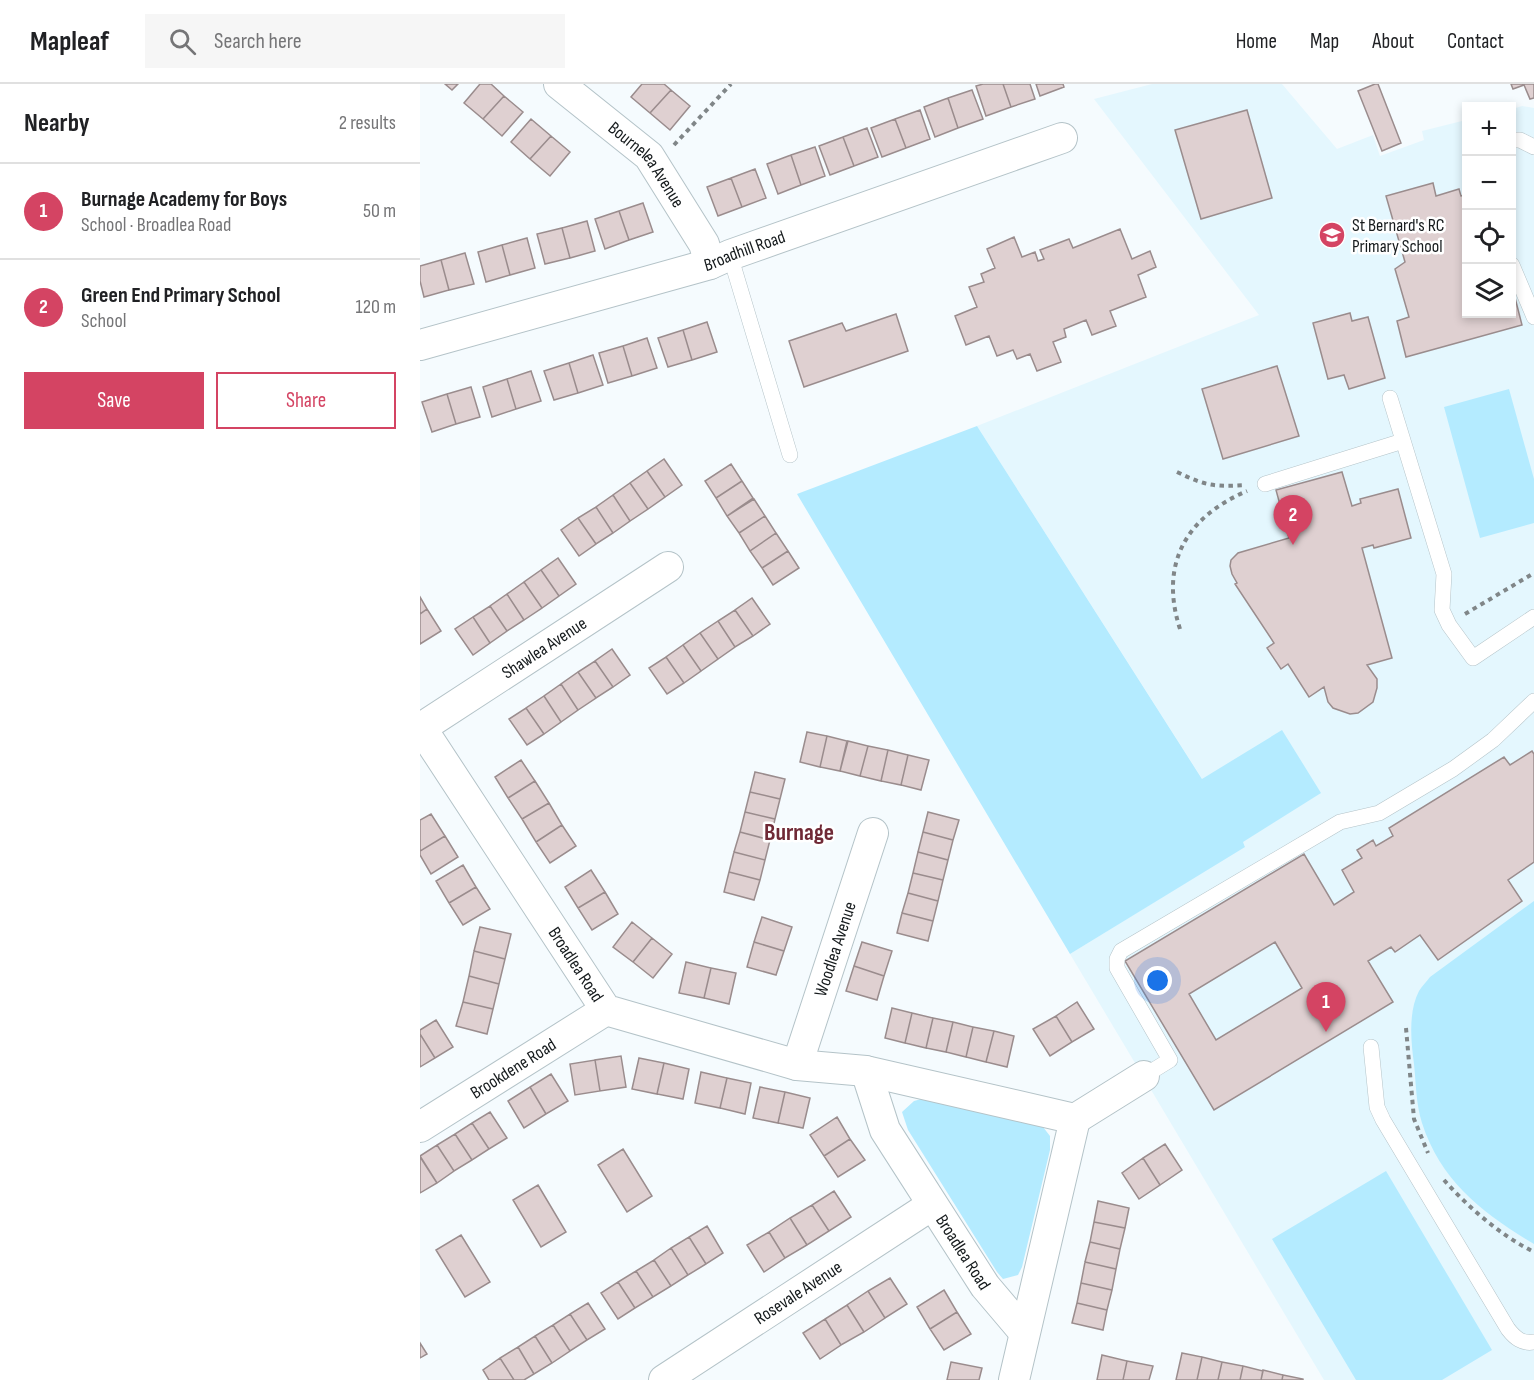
<!DOCTYPE html>
<meta charset="utf-8">
<style>
:root{--surface:#fff;--page:#f6f6f6;--text:#202124;--muted:#757577;--line:#e0e0e0;--accent:#d44463}
body{margin:0;font-family:"Sofia Sans Condensed",sans-serif;background:var(--page);color:var(--text)}
.controls{position:absolute;right:18px;top:18px;display:grid;overflow:hidden;border-radius:0px;box-shadow:0 3px 9px #0003}
.controls button{width:54px;height:54px;display:grid;place-items:center;padding:0;border:0;border-bottom:2px solid var(--line);background:var(--surface);color:var(--text);font:30px sans-serif}
.you{position:absolute;left:738px;top:897px;width:21px;height:21px;margin:-15px;border:4px solid #fff;border-radius:50%;background:#1a73e8;box-shadow:0 0 0 9px #1a73e833}
.badge{display:grid;place-items:center;width:39px;height:39px;border-radius:50%;background:var(--accent);color:#fff;font-size:20px;font-weight:700}
.pin{position:absolute;translate:-50% -50px;filter:drop-shadow(0 2px 3px #0008)}
.pin::after{content:'';position:absolute;top:32px;width:21px;height:18px;background:inherit;clip-path:polygon(0 0,100% 0,50% 100%)}
.list{margin:0;padding:0;list-style:none}
h2{display:flex;justify-content:space-between;align-items:center;height:78px;margin:0;padding:0 24px;font-size:26px}
h2 small{font-size:20px;font-weight:400;color:var(--muted)}
.list li{display:grid;grid-template-columns:39px 1fr auto;gap:18px;align-items:center;box-sizing:border-box;height:96px;padding:0 24px;border-top:2px solid var(--line)}
.list b{display:block;font-size:22px;white-space:nowrap}
.list p{margin:0;font-size:20px;white-space:nowrap;color:var(--muted)}
.list em{font-size:20px;font-style:normal;color:var(--muted)}
.actions{display:flex;gap:12px;padding:18px 24px}
.actions a{flex:1;padding:14px 0;border:2px solid var(--accent);border-radius:0px;text-align:center;font-size:21px;color:var(--accent)}
.actions .main{background:var(--accent);color:#fff}
.icon{flex:none;width:33px;height:33px;fill:none;stroke:currentColor;stroke-width:2;stroke-linecap:round;stroke-linejoin:round}
.map{position:relative;flex:none;width:1114px;height:1296px;overflow:hidden}
header{display:flex;align-items:center;gap:36px;box-sizing:border-box;height:84px;padding:0 30px;background:var(--surface);border-bottom:2px solid var(--line)}
header strong{font-size:28px}
nav{display:flex;gap:33px;margin-inline-start:auto;font-size:21px}
.search{width:420px;height:54px;background:var(--page);display:flex;align-items:center;gap:15px;box-sizing:border-box;padding:0 21px;border-radius:0px;color:var(--muted);font-size:22px}
main{display:flex}
aside{flex:1;background:var(--surface)}
.map>svg:first-child{display:block}
.built{fill:#e4f7fe}
.green{fill:#b4ebff}
.building{fill:#dfd0d1;stroke:#9a8c8d;stroke-width:1.5;fill-rule:evenodd}
.lines{fill:none;stroke-linecap:round;stroke-linejoin:round}
.service-casing{stroke:#b4c3c8;stroke-width:16}
.minor-casing{stroke:#b4c3c8;stroke-width:32}
.path{stroke:#808688;stroke-width:4;stroke-dasharray:4.5 4.5;stroke-linecap:butt}
.service{stroke:#fff;stroke-width:15}
.minor{stroke:#fff;stroke-width:30}
.labels{text-anchor:middle;stroke-width:5;stroke-linejoin:round;paint-order:stroke}
.street-label{font-size:18px;fill:#151a1c;stroke:#fff}
.poi-label{font-size:18px;fill:#151a1c;stroke:#fff;text-anchor:start}
.district-label{font-size:24px;font-weight:bold;fill:#6f2936;stroke:#fff}
</style>
<header>
<strong>Mapleaf</strong>
<div class="search"><svg class="icon" aria-label="search" viewBox="0 0 24 24"><circle cx="10" cy="10" r="6"/><path d="M15 15l6 6"/></svg>Search here</div>
<nav><a>Home</a><a>Map</a><a>About</a><a>Contact</a></nav>
</header>
<main>
<aside>
<h2>Nearby<small>2 results</small></h2>
<ul class="list">
<li><span class="badge">1</span><div><b>Burnage Academy for Boys</b><p>School · Broadlea Road</p></div><em>50 m</em></li>
<li><span class="badge">2</span><div><b>Green End Primary School</b><p>School</p></div><em>120 m</em></li>
</ul>
<div class="actions"><a class="main">Save</a><a>Share</a></div>
</aside>
<div class="map">
<svg width="1114" height="1296" viewBox="0 0 1114 1296">
<rect width="100%" height="100%" fill="#f5fbfe"/>
<path class="built" d="M 732,0 L 862,0 L 917,65 L 953,51 L 960,72 L 1004,56 L 1002,47 L 1046,36 L 1046,230 L 1092,230 L 1092,25 L 1102,22 L 1114,24 L 1114,1296 L 904,1296 L 650,870 L 825,762 L 557,342 L 839,231 L 674,15 Z"/>
<path class="green" d="M 1089,305 L 1114,395 L 1114,439 L 1060,454 L 1024,323 Z
M 557,342 L 782,695 L 862,646 L 901,709 L 823,758 L 825,763 L 650,870 L 377,410 Z
M 1114,817 L 1114,1160 C 1064,1130 1021,1098 1002,1039 C 996,1021 996,999 994,980 C 991,958 988,928 999,907 C 1002,902 1007,897 1010,893 Z
M 505,1014 L 623,1043 L 630,1052 L 630,1066 L 602,1183 L 598,1191 L 583,1195 L 577,1188 L 488,1046 L 482,1028 L 494,1017 Z
M 966,1087 L 1072,1266 L 1022,1296 L 936,1296 L 852,1155 Z"/>
<path class="building" d="M 25,0 L 38,0 L 32,6 Z
M 60,0 L 71,0 L 84,12 L 63,35 L 44,19 Z
M 222,0 L 244,0 L 251,6 L 230,29 L 211,13 Z
M 563,0 L 583,0 L 591,23 L 566,32 L 556,2 Z
M 583,0 L 610,0 L 615,15 L 591,23 Z
M 616,0 L 643,0 L 644,3 L 620,12 Z
M 955,0 L 958,0 L 981,59 L 962,67 L 938,7 Z
M 1091,0 L 1114,0 L 1114,14 L 1110,15 L 1104,1 L 1093,5 Z
M 251,6 L 270,22 L 250,46 L 230,29 Z
M 552,6 L 563,35 L 538,44 L 528,14 Z
M 84,12 L 103,28 L 82,52 L 63,35 Z
M 528,14 L 538,44 L 515,53 L 504,23 Z
M 500,26 L 510,55 L 486,64 L 475,35 Z
M 827,26 L 852,114 L 781,135 L 755,46 Z
M 111,35 L 131,52 L 110,75 L 91,58 Z
M 475,35 L 486,64 L 462,73 L 451,44 Z
M 447,44 L 458,73 L 434,82 L 423,53 Z
M 131,52 L 150,68 L 130,92 L 110,75 Z
M 423,53 L 434,82 L 410,91 L 399,62 Z
M 395,63 L 405,92 L 381,101 L 371,71 Z
M 371,71 L 381,101 L 358,110 L 347,80 Z
M 335,85 L 346,114 L 322,123 L 311,94 Z
M 311,94 L 322,123 L 298,132 L 287,103 Z
M 1013,99 L 1016,112 L 1039,105 L 1041,112 L 1046,111 L 1046,230 L 1092,230 L 1092,202 L 1102,241 L 986,273 L 977,237 L 989,233 L 975,185 L 985,178 L 966,112 Z
M 223,119 L 233,148 L 209,156 L 199,127 Z
M 199,127 L 209,156 L 185,165 L 175,135 Z
M 167,137 L 175,167 L 150,174 L 142,144 Z
M 142,144 L 150,174 L 125,180 L 117,150 Z
M 700,145 L 712,175 L 730,167 L 736,183 L 718,191 L 726,213 L 690,227 L 696,242 L 672,251 L 666,236 L 644,245 L 646,253 L 633,258 L 641,278 L 617,287 L 610,270 L 597,275 L 593,266 L 577,272 L 569,252 L 546,261 L 535,232 L 557,223 L 549,203 L 564,198 L 561,190 L 575,184 L 567,165 L 594,153 L 602,173 L 615,168 L 618,177 L 624,175 L 620,166 L 649,155 L 653,164 Z
M 107,154 L 115,184 L 90,191 L 82,161 Z
M 82,161 L 90,191 L 66,198 L 58,168 Z
M 45,169 L 54,200 L 29,206 L 21,176 Z
M 21,176 L 29,206 L 4,213 L 0,197 L 0,182 Z
M 930,229 L 932,237 L 948,233 L 965,294 L 929,305 L 924,291 L 908,295 L 893,239 Z
M 476,230 L 488,267 L 384,303 L 369,257 L 422,239 L 426,247 Z
M 287,238 L 297,268 L 272,276 L 263,246 Z
M 263,246 L 272,276 L 248,283 L 238,254 Z
M 227,254 L 237,284 L 212,292 L 203,262 Z
M 203,262 L 212,292 L 188,299 L 179,269 Z
M 173,271 L 183,301 L 158,309 L 149,279 Z
M 149,279 L 158,309 L 134,316 L 124,287 Z
M 857,282 L 879,352 L 803,375 L 782,305 Z
M 111,287 L 121,317 L 96,325 L 87,295 Z
M 87,295 L 96,325 L 72,333 L 63,303 Z
M 51,303 L 60,333 L 36,340 L 27,310 Z
M 27,310 L 36,340 L 12,348 L 2,318 Z
M 244,375 L 262,401 L 245,413 L 227,387 Z
M 311,380 L 322,397 L 296,414 L 285,397 Z
M 227,387 L 245,413 L 228,425 L 210,399 Z
M 922,388 L 932,422 L 941,419 L 940,415 L 978,405 L 991,454 L 954,464 L 953,461 L 942,464 L 972,574 L 947,581 L 957,595 L 957,604 L 953,618 L 938,629 L 930,630 L 913,624 L 908,618 L 904,603 L 889,613 L 868,580 L 861,585 L 847,564 L 854,559 L 815,500 L 817,499 L 812,490 L 810,482 L 811,476 L 818,469 L 869,454 L 856,406 Z
M 322,397 L 333,414 L 307,432 L 296,414 Z
M 210,399 L 228,425 L 210,437 L 193,411 Z
M 193,411 L 210,437 L 193,449 L 176,423 Z
M 334,415 L 345,432 L 319,449 L 307,432 Z
M 176,423 L 193,449 L 176,460 L 158,434 Z
M 345,432 L 356,449 L 330,467 L 319,449 Z
M 158,434 L 176,460 L 159,472 L 141,446 Z
M 356,449 L 368,467 L 342,484 L 330,467 Z
M 368,467 L 379,484 L 353,501 L 342,484 Z
M 138,474 L 156,500 L 139,512 L 121,486 Z
M 121,486 L 139,512 L 122,524 L 104,498 Z
M 104,498 L 122,524 L 104,536 L 87,510 Z
M 87,510 L 104,536 L 87,547 L 70,522 Z
M 0,513 L 7,525 L 0,530 Z
M 332,514 L 350,540 L 333,552 L 315,526 Z
M 70,522 L 87,547 L 70,559 L 53,533 Z
M 7,525 L 21,547 L 0,560 L 0,530 Z
M 315,526 L 333,552 L 315,563 L 298,537 Z
M 53,533 L 70,559 L 53,571 L 35,545 Z
M 298,537 L 315,563 L 298,575 L 280,549 Z
M 280,549 L 298,575 L 281,587 L 263,561 Z
M 263,561 L 281,587 L 264,599 L 246,573 Z
M 192,565 L 210,591 L 193,603 L 175,577 Z
M 246,573 L 264,599 L 247,610 L 229,584 Z
M 175,577 L 193,603 L 176,614 L 158,588 Z
M 158,588 L 176,614 L 158,626 L 141,600 Z
M 141,600 L 158,626 L 141,638 L 124,612 Z
M 124,612 L 141,638 L 124,650 L 106,624 Z
M 106,624 L 124,650 L 107,661 L 89,635 Z
M 387,648 L 407,652 L 400,683 L 380,678 Z
M 407,652 L 427,657 L 420,687 L 400,683 Z
M 428,657 L 448,662 L 440,692 L 420,687 Z
M 448,662 L 468,666 L 461,697 L 440,692 Z
M 468,666 L 488,671 L 481,701 L 461,697 Z
M 1112,667 L 1114,670 L 1114,778 L 1088,796 L 1102,817 L 1018,876 L 1000,851 L 975,868 L 971,863 L 948,877 L 973,918 L 794,1026 L 705,877 L 884,770 L 914,821 L 934,808 L 922,786 L 942,774 L 937,766 L 953,756 L 956,762 L 973,752 L 969,744 L 1084,673 L 1090,681 ZM 855,858 L 882,904 L 796,956 L 769,910 Z
M 488,671 L 509,676 L 501,706 L 481,701 Z
M 101,676 L 115,697 L 88,714 L 75,693 Z
M 335,688 L 365,695 L 360,715 L 330,708 Z
M 115,697 L 129,719 L 102,735 L 88,714 Z
M 330,708 L 360,715 L 355,735 L 325,728 Z
M 129,719 L 142,741 L 116,758 L 102,735 Z
M 325,728 L 355,735 L 350,756 L 320,748 Z
M 508,728 L 539,736 L 533,756 L 503,748 Z
M 11,730 L 25,752 L 0,767 L 0,736 Z
M 142,741 L 156,762 L 130,779 L 116,758 Z
M 320,748 L 350,756 L 345,776 L 314,768 Z
M 503,748 L 533,756 L 528,776 L 498,768 Z
M 25,752 L 38,773 L 11,790 L 0,771 L 0,767 Z
M 314,768 L 345,776 L 340,796 L 309,788 Z
M 498,768 L 528,776 L 523,796 L 493,789 Z
M 43,781 L 56,803 L 29,819 L 16,797 Z
M 171,786 L 185,808 L 158,824 L 145,803 Z
M 309,788 L 340,796 L 334,816 L 304,808 Z
M 493,789 L 523,796 L 518,817 L 488,809 Z
M 56,803 L 70,825 L 43,841 L 29,819 Z
M 185,808 L 198,830 L 172,846 L 158,824 Z
M 488,809 L 518,817 L 513,837 L 482,829 Z
M 482,829 L 513,837 L 508,857 L 477,849 Z
M 342,833 L 372,843 L 364,867 L 334,858 Z
M 212,838 L 232,854 L 213,878 L 193,863 Z
M 60,843 L 91,850 L 85,875 L 54,867 Z
M 232,854 L 252,870 L 233,894 L 213,878 Z
M 334,858 L 364,867 L 356,891 L 327,883 Z
M 442,858 L 472,867 L 464,892 L 434,882 Z
M 54,867 L 85,875 L 79,900 L 49,892 Z
M 266,878 L 291,884 L 284,914 L 259,909 Z
M 434,882 L 464,892 L 457,916 L 426,907 Z
M 291,884 L 316,889 L 309,920 L 284,914 Z
M 49,892 L 79,900 L 73,925 L 43,918 Z
M 43,918 L 73,925 L 67,950 L 36,942 Z
M 657,918 L 674,945 L 652,958 L 636,932 Z
M 472,924 L 492,929 L 485,959 L 465,954 Z
M 492,929 L 513,934 L 506,964 L 485,959 Z
M 636,932 L 652,958 L 630,972 L 613,945 Z
M 513,934 L 533,938 L 526,968 L 506,964 Z
M 16,936 L 33,963 L 15,974 L 0,950 L 0,946 Z
M 533,938 L 553,943 L 546,973 L 526,968 Z
M 553,943 L 574,947 L 566,978 L 546,973 Z
M 574,947 L 594,952 L 587,983 L 566,978 Z
M 0,950 L 15,974 L 0,983 Z
M 201,972 L 206,1003 L 180,1007 L 175,976 Z
M 219,974 L 244,979 L 237,1010 L 212,1005 Z
M 175,976 L 180,1007 L 155,1011 L 150,980 Z
M 244,979 L 269,985 L 263,1015 L 237,1010 Z
M 281,988 L 307,994 L 300,1024 L 275,1019 Z
M 131,990 L 148,1017 L 126,1030 L 110,1003 Z
M 307,994 L 331,999 L 325,1030 L 300,1024 Z
M 110,1003 L 126,1030 L 104,1044 L 88,1017 Z
M 340,1003 L 365,1008 L 358,1039 L 333,1034 Z
M 365,1008 L 390,1014 L 383,1044 L 358,1039 Z
M 70,1028 L 87,1054 L 69,1065 L 52,1039 Z
M 417,1033 L 430,1055 L 404,1072 L 390,1051 Z
M 52,1039 L 69,1065 L 52,1076 L 35,1050 Z
M 35,1050 L 52,1076 L 34,1087 L 17,1061 Z
M 430,1055 L 445,1076 L 418,1093 L 404,1072 Z
M 745,1060 L 762,1086 L 740,1101 L 723,1074 Z
M 17,1061 L 34,1087 L 17,1099 L 0,1072 Z
M 203,1065 L 232,1112 L 207,1128 L 178,1081 Z
M 0,1073 L 17,1099 L 0,1109 Z
M 723,1074 L 740,1101 L 719,1115 L 702,1089 Z
M 118,1101 L 146,1148 L 121,1163 L 93,1116 Z
M 414,1107 L 431,1133 L 409,1147 L 392,1121 Z
M 678,1117 L 709,1124 L 705,1144 L 674,1138 Z
M 392,1121 L 409,1147 L 387,1161 L 370,1134 Z
M 370,1134 L 387,1161 L 365,1174 L 349,1148 Z
M 674,1138 L 705,1144 L 700,1165 L 670,1158 Z
M 287,1142 L 303,1169 L 286,1180 L 269,1153 Z
M 349,1148 L 365,1174 L 344,1188 L 327,1161 Z
M 41,1151 L 70,1198 L 45,1213 L 16,1166 Z
M 269,1153 L 286,1180 L 268,1191 L 251,1164 Z
M 670,1158 L 700,1165 L 696,1185 L 665,1178 Z
M 251,1164 L 268,1191 L 251,1202 L 234,1176 Z
M 234,1176 L 251,1202 L 233,1213 L 216,1187 Z
M 665,1178 L 696,1185 L 692,1206 L 661,1199 Z
M 216,1187 L 233,1213 L 215,1224 L 198,1198 Z
M 470,1194 L 487,1220 L 465,1234 L 448,1207 Z
M 198,1198 L 215,1224 L 198,1235 L 181,1209 Z
M 661,1199 L 692,1206 L 687,1226 L 657,1219 Z
M 524,1206 L 537,1228 L 510,1245 L 497,1223 Z
M 448,1207 L 465,1234 L 444,1248 L 427,1221 Z
M 168,1219 L 185,1245 L 167,1256 L 150,1230 Z
M 657,1219 L 687,1226 L 683,1246 L 652,1239 Z
M 427,1221 L 444,1248 L 421,1261 L 405,1235 Z
M 537,1228 L 551,1250 L 524,1266 L 510,1245 Z
M 150,1230 L 167,1256 L 150,1267 L 133,1241 Z
M 405,1235 L 421,1261 L 400,1275 L 383,1249 Z
M 133,1241 L 150,1267 L 132,1279 L 115,1252 Z
M 115,1252 L 132,1279 L 114,1290 L 98,1263 Z
M 0,1259 L 7,1270 L 0,1274 Z
M 98,1263 L 114,1290 L 104,1296 L 94,1296 L 80,1274 Z
M 762,1269 L 782,1273 L 777,1296 L 756,1296 Z
M 682,1271 L 707,1277 L 703,1296 L 677,1296 Z
M 782,1273 L 802,1278 L 798,1296 L 777,1296 Z
M 80,1274 L 94,1296 L 69,1296 L 63,1286 Z
M 707,1277 L 733,1282 L 729,1296 L 703,1296 Z
M 531,1278 L 562,1284 L 559,1296 L 527,1296 Z
M 802,1278 L 823,1282 L 820,1296 L 798,1296 Z
M 823,1282 L 843,1287 L 841,1296 L 820,1296 Z
M 843,1286 L 863,1291 L 862,1296 L 841,1296 Z
M 863,1291 L 883,1295 L 883,1296 L 862,1296 Z"/>
<g class="lines">
<defs>
<path id="service" d="M 1092,56 L 1100,56 L 1114,63
M 310,171 L 370,371
M 1092,181 L 1114,233
M 970,314 L 1024,490 L 1022,526 L 1029,541 L 1053,574 L 1114,533
M 845,400 L 983,357
M 951,963 L 957,1023 L 963,1036 L 1088,1245 C 1095,1254 1102,1260 1114,1258
M 724,992 L 750,976 L 697,884 L 697,875 L 701,867 L 920,738 L 959,729 L 1033,685 L 1073,656 L 1114,617"/>
<g id="minor">
<path id="s1" d="M 139,0 L 229,72 L 284,160 L 290,180"/>
<path id="s2" d="M 0,261 L 290,180 L 310,171 L 642,54"/>
<path id="s3" d="M 0,642 L 186,926 L 377,981 L 446,987 L 655,1035 L 594,1296"/>
<path id="s4" d="M 1,644 L 248,483"/>
<path id="s5" d="M 377,981 L 453,749"/>
<path id="s6" d="M 446,987 L 465,1046 L 565,1202 L 604,1248"/>
<path d="M 655,1035 L 724,992"/>
<path id="s7" d="M 0,1043 L 186,926"/>
<path id="s8" d="M 244,1296 L 512,1121"/>
</g>
</defs>
<use href="#service" class="service-casing"/>
<use href="#minor" class="minor-casing"/>
<path class="path" d="M 254,61 L 311,0
M 757,388 C 786,402 794,403 826,401
M 1045,530 L 1114,489
M 760,545 C 739,480 766,433 827,407
M 986,944 L 994,1035 L 1008,1069
M 1024,1096 C 1049,1124 1080,1151 1114,1168"/>
<use href="#service" class="service"/>
<use href="#minor" class="minor"/>
</g>
<defs>
<symbol id="school-disc" viewBox="-11 -11 22 22"><circle r="9.5" fill="#d44463" stroke="#fff"/><path d="M0-5L7-2L0 1L-7-2ZM-4 1L0 2.5L4 1V4Q0 6-4 4Z" fill="#fff"/></symbol>
</defs>
<g fill-rule="evenodd">
<use href="#school-disc" x="897" y="136" width="30" height="30"/>
</g>
<g class="labels">
<g class="street-label">
<text dy="6" stroke="none"><textPath href="#s1" startOffset="120">Bournelea Avenue</textPath></text>
<text dy="6" stroke="none"><textPath href="#s2" startOffset="338">Broadhill Road</textPath></text>
<text dy="6" stroke="none"><textPath href="#s4" startOffset="147">Shawlea Avenue</textPath></text>
<text dy="6" stroke="none"><textPath href="#s5" startOffset="122">Woodlea Avenue</textPath></text>
<text dy="6" stroke="none"><textPath href="#s3" startOffset="285">Broadlea Road</textPath></text>
<text dy="6" stroke="none"><textPath href="#s7" startOffset="110">Brookdene Road</textPath></text>
<text dy="6" stroke="none"><textPath href="#s6" startOffset="207">Broadlea Road</textPath></text>
<text dy="6" stroke="none"><textPath href="#s8" startOffset="160">Rosevale Avenue</textPath></text>
</g>
<g class="poi-label">
<text x="932" y="147">St Bernard's RC<tspan x="932" dy="21">Primary School</tspan></text>
</g>
<g class="district-label">
<text x="379" y="756">Burnage</text>
</g>
</g>
</svg>
<div class="controls">
<button>+</button>
<button>−</button>
<button><svg class="icon" aria-label="locate" viewBox="0 0 24 24"><circle cx="12" cy="12" r="6"/><path d="M12 2v4M12 18v4M2 12h4M18 12h4"/></svg></button>
<button><svg class="icon" aria-label="layers" viewBox="0 0 24 24"><path d="M12 4l9 5-9 5-9-5zM3 14l9 5 9-5"/></svg></button>
</div>
<div class="you"></div>
<div class="pin badge" style="left:906px;top:948px">1</div>
<div class="pin badge" style="left:873px;top:461px">2</div>
</div>
</main>
